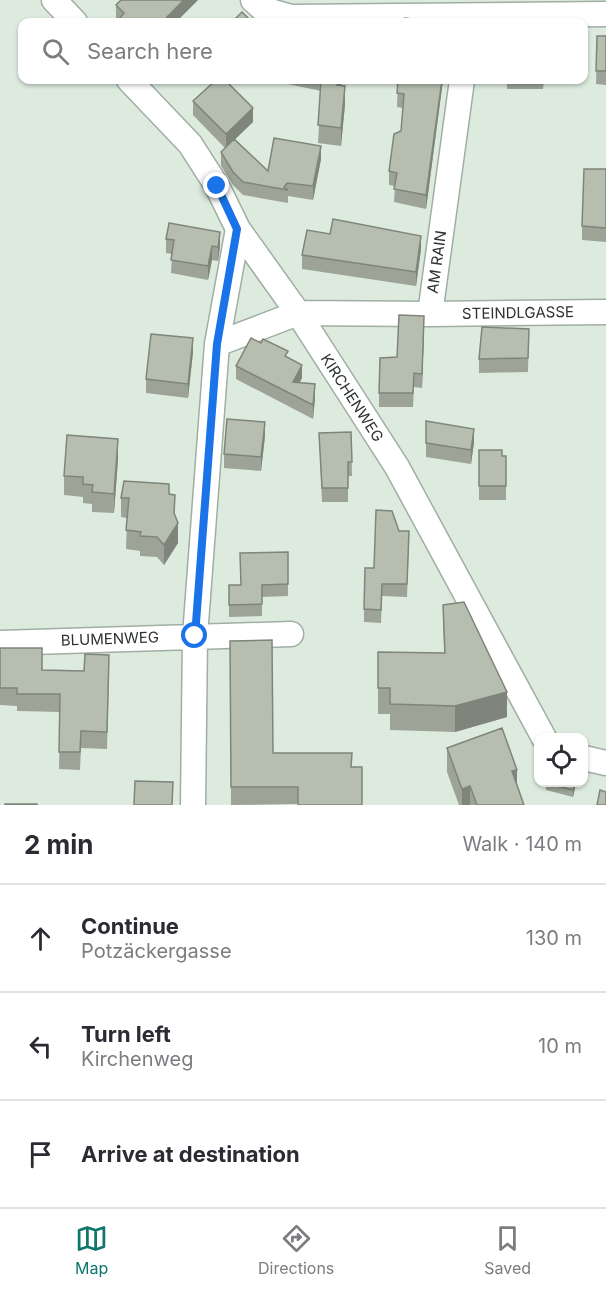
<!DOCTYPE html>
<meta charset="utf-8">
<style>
:root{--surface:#fff;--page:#f2f2f3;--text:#2b2b33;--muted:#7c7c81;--line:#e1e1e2;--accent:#0f766e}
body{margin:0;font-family:Inter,sans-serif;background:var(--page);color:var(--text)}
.controls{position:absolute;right:18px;bottom:18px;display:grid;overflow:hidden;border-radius:12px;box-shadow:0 2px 4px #0004}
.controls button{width:54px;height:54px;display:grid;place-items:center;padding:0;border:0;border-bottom:2px solid var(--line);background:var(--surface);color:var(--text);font:30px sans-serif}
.stop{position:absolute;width:18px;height:18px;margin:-14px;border:4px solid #1a73e8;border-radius:50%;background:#fff}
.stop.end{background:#1a73e8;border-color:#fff;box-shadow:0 2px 6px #0008}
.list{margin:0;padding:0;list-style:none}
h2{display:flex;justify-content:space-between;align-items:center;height:78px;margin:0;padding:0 24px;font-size:26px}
h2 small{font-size:20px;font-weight:400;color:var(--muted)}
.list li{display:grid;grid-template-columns:39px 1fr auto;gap:18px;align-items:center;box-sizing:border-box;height:108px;padding:0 24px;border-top:2px solid var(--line)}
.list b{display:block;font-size:22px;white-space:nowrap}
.list p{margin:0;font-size:20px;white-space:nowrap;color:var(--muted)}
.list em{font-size:20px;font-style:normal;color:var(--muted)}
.icon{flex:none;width:33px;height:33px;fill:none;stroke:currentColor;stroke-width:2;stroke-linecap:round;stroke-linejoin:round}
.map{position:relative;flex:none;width:606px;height:805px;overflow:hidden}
.search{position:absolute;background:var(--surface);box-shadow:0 2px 4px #0004;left:18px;right:18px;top:18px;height:66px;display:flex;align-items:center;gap:15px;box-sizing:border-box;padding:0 21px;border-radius:12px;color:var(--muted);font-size:22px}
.sheet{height:402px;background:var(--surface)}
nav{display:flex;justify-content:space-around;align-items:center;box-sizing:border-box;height:84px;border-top:2px solid var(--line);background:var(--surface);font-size:16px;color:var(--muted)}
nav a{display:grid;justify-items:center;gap:3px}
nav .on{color:var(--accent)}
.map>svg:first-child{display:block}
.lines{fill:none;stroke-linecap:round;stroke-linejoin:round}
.minor-casing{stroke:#a0aea3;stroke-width:27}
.minor{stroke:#fff;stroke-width:24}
.wall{fill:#9da396}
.shaded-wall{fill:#7f857a}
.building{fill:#b6beaf;stroke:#7f857a;stroke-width:1.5}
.route{stroke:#1a73e8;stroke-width:8}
.labels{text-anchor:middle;stroke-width:4.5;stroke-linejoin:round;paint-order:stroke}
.street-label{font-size:15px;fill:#2d332e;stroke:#fff}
</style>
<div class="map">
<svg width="606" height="805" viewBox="0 0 606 805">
<rect width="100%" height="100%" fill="#ddebdf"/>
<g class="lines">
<defs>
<path id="minor" d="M 54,0 L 75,22
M 253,0 L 263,9 L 291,17 L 606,14
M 129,80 L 190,144 L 217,186 L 238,229 L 298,313 L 397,467 L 544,738
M 430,314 L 606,312
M 217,344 L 298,313 L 430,314 L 462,80
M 1,643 L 291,634
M 584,758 L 606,763
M 193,805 L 195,636 L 217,344 L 238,229"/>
</defs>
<use href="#minor" class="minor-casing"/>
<use href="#minor" class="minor"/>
</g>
<path class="wall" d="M 121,0 L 198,0 L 176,22 L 120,22 L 116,19 L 116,5 Z
M 597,36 L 606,36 L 606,85 L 596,84 Z
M 288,80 L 342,80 L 341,86 L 345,104 L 341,146 L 318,143 L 321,91 L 288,84 Z
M 398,80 L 443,80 L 426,209 L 394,202 L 395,186 L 389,185 L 389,171 L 401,131 L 403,108 L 397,107 Z
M 507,80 L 544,80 L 543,89 L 507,89 Z
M 193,101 L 253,122 L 235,139 L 268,171 L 321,159 L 313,200 L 288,196 L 288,203 L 243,195 L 233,185 L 221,166 L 221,152 L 225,148 L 193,115 Z
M 606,169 L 606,242 L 582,240 L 582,226 Z
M 330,234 L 421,249 L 416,286 L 302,269 L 302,255 Z
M 166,239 L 220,246 L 218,261 L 212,260 L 208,280 L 171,273 L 172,254 L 166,253 Z
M 529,329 L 528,372 L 479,373 L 479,359 Z
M 424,330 L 422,388 L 414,387 L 413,407 L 379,407 L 379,393 L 397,357 Z
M 193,352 L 188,398 L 146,393 L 146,379 Z
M 288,358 L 302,378 L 299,383 L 315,398 L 313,419 L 236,379 L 236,366 Z
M 426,421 L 474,442 L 471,464 L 426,457 Z
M 351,432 L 352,476 L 348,476 L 348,502 L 322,502 L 319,433 Z
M 265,436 L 261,471 L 224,468 L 224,454 Z
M 479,450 L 502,456 L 506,456 L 506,500 L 479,500 Z
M 118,459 L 114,513 L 92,512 L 92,504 L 83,503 L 83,497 L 64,495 L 64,476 Z
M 169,494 L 175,517 L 178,543 L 164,565 L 157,557 L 140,556 L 140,551 L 126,549 L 127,518 L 121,517 L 121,498 Z
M 399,531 L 409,544 L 407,597 L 382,596 L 381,623 L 364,622 L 364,609 L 374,568 Z
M 288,552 L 288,596 L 262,597 L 262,616 L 229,617 L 229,585 L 241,585 Z
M 443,605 L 507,717 L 455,732 L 390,730 L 390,714 L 378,714 L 378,652 L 444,653 Z
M 230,641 L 273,753 L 352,753 L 298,804 L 231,805 Z
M 0,648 L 42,670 L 109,673 L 107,749 L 81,748 L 80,770 L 59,769 L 60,712 L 17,711 L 17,706 L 0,705 Z
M 447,748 L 517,784 L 524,805 L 459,805 L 447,772 Z
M 546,783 L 576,783 L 573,797 L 546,790 Z"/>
<path class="shaded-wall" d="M 184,0 L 198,0 L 176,22 L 166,22 L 166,18 Z
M 338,80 L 342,80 L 337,103 L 337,85 Z
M 442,80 L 443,80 L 426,209 L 426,195 Z
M 345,86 L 345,104 L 341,146 L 341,128 Z
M 253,108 L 253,122 L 226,148 L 226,134 Z
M 321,146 L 321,159 L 313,200 L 313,186 Z
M 220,232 L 220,246 L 218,261 L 218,247 Z
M 421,236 L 421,249 L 416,286 L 416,272 Z
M 212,246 L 212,260 L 208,280 L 208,266 Z
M 424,316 L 424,330 L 422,388 L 422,374 Z
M 193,338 L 193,352 L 188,398 L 188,384 Z
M 302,365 L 302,378 L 293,395 L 293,382 Z
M 315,384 L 315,398 L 313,419 L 313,405 Z
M 265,422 L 265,436 L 261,471 L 261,457 Z
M 474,429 L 474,442 L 471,464 L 471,450 Z
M 118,439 L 118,459 L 114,513 L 114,494 Z
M 175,495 L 174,529 L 178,523 L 178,543 L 164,565 L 164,545 L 174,513 Z
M 507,692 L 507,717 L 455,732 L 455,706 Z
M 517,770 L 517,794 L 512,771 Z
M 575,783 L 576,783 L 573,797 L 573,790 Z
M 470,786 L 470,805 L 462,805 L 462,789 Z"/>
<path class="building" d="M 121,0 L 184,0 L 166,18 L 170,22 L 124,22 L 120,18 L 124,13 L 116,5 Z
M 242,12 L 252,22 L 232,22 Z
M 405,18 L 431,22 L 405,22 Z
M 597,36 L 606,36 L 606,71 L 596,71 Z
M 216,80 L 225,80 L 253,108 L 226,134 L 193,101 Z
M 321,80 L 338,80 L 337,85 L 345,86 L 341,128 L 318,125 Z
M 398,80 L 442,80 L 426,195 L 394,189 L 397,173 L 389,171 L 394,134 L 401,131 L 404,94 L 397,93 Z
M 274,138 L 321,146 L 313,186 L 287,183 L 284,187 L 288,190 L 243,182 L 233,172 L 221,152 L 234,139 L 268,171 Z
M 584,169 L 606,169 L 606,228 L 582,226 Z
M 333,219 L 421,236 L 416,272 L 302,255 L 307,230 L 330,234 Z
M 169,223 L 220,232 L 218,247 L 212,246 L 208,266 L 171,260 L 174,240 L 166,239 Z
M 399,315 L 424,316 L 422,374 L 414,373 L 413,393 L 379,393 L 380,358 L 397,357 Z
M 482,327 L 529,329 L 528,358 L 479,359 Z
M 151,334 L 193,338 L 188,384 L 146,379 Z
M 251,338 L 261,343 L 263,339 L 288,351 L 285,356 L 302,365 L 293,382 L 315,384 L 313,405 L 236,366 Z
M 227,419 L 265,422 L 261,457 L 224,454 Z
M 426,421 L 474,429 L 471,450 L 426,443 Z
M 351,432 L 352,462 L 348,462 L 348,488 L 322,488 L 319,433 Z
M 67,435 L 118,439 L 114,494 L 92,492 L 93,485 L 83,484 L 83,477 L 64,476 Z
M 479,450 L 502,450 L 502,456 L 506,456 L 506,486 L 479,486 Z
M 124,481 L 169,484 L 169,494 L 175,495 L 174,513 L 178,523 L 164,545 L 157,537 L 140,536 L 141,532 L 126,530 L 129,498 L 121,498 Z
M 376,510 L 392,511 L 399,531 L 409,531 L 407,584 L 382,584 L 381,610 L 364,609 L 365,568 L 374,568 Z
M 288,552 L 288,584 L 262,585 L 262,604 L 229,605 L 229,585 L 241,585 L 240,553 Z
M 464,602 L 507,692 L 455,706 L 390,704 L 390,688 L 378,688 L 378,652 L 445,653 L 443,605 Z
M 272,640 L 273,753 L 352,753 L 351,767 L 362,767 L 362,805 L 298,805 L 298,787 L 231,787 L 230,641 Z
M 0,648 L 42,648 L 42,670 L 84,671 L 85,654 L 109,655 L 107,732 L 81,731 L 80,752 L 59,752 L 60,694 L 17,694 L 17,688 L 0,688 Z
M 502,728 L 517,770 L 512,771 L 524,805 L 477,805 L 470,786 L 462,789 L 447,748 Z
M 135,781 L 173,782 L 172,805 L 134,805 Z
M 546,783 L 575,783 L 573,790 Z
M 600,790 L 606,792 L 606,805 L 597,805 Z
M 5,804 L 37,804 L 37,805 L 5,805 Z"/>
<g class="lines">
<path class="route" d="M 195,636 L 217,344 L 237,229 L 217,186"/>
</g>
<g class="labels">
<g class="street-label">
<text transform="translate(437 262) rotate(-82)" y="5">AM RAIN</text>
<text transform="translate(518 313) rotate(-1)" y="5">STEINDLGASSE</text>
<text transform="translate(352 398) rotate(57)" y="5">KIRCHENWEG</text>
<text transform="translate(110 639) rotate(-2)" y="5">BLUMENWEG</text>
</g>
</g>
</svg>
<div class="controls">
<button><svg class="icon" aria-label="locate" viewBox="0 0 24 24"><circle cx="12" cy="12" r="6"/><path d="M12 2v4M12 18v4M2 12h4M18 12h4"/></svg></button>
</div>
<div class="stop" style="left:195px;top:636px"></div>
<div class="stop end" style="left:217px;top:186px"></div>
<div class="search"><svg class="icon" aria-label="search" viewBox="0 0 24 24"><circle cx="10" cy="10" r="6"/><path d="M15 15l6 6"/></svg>Search here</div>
</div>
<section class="sheet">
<h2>2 min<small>Walk · 140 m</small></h2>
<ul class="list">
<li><svg class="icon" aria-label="ahead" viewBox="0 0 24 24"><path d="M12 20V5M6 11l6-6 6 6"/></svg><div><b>Continue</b><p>Potzäckergasse</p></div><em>130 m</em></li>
<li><svg class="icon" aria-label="left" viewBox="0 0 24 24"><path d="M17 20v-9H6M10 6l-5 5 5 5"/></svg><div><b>Turn left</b><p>Kirchenweg</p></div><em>10 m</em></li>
<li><svg class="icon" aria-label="arrive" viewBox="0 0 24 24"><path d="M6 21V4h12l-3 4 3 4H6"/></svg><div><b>Arrive at destination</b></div></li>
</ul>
</section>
<nav>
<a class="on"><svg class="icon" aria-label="map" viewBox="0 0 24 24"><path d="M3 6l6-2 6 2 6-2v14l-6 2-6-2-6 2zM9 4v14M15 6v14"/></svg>Map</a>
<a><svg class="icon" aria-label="directions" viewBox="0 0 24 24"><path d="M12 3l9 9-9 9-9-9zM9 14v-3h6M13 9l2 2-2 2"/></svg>Directions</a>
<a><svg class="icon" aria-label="saved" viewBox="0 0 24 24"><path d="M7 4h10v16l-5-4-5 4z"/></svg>Saved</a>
</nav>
